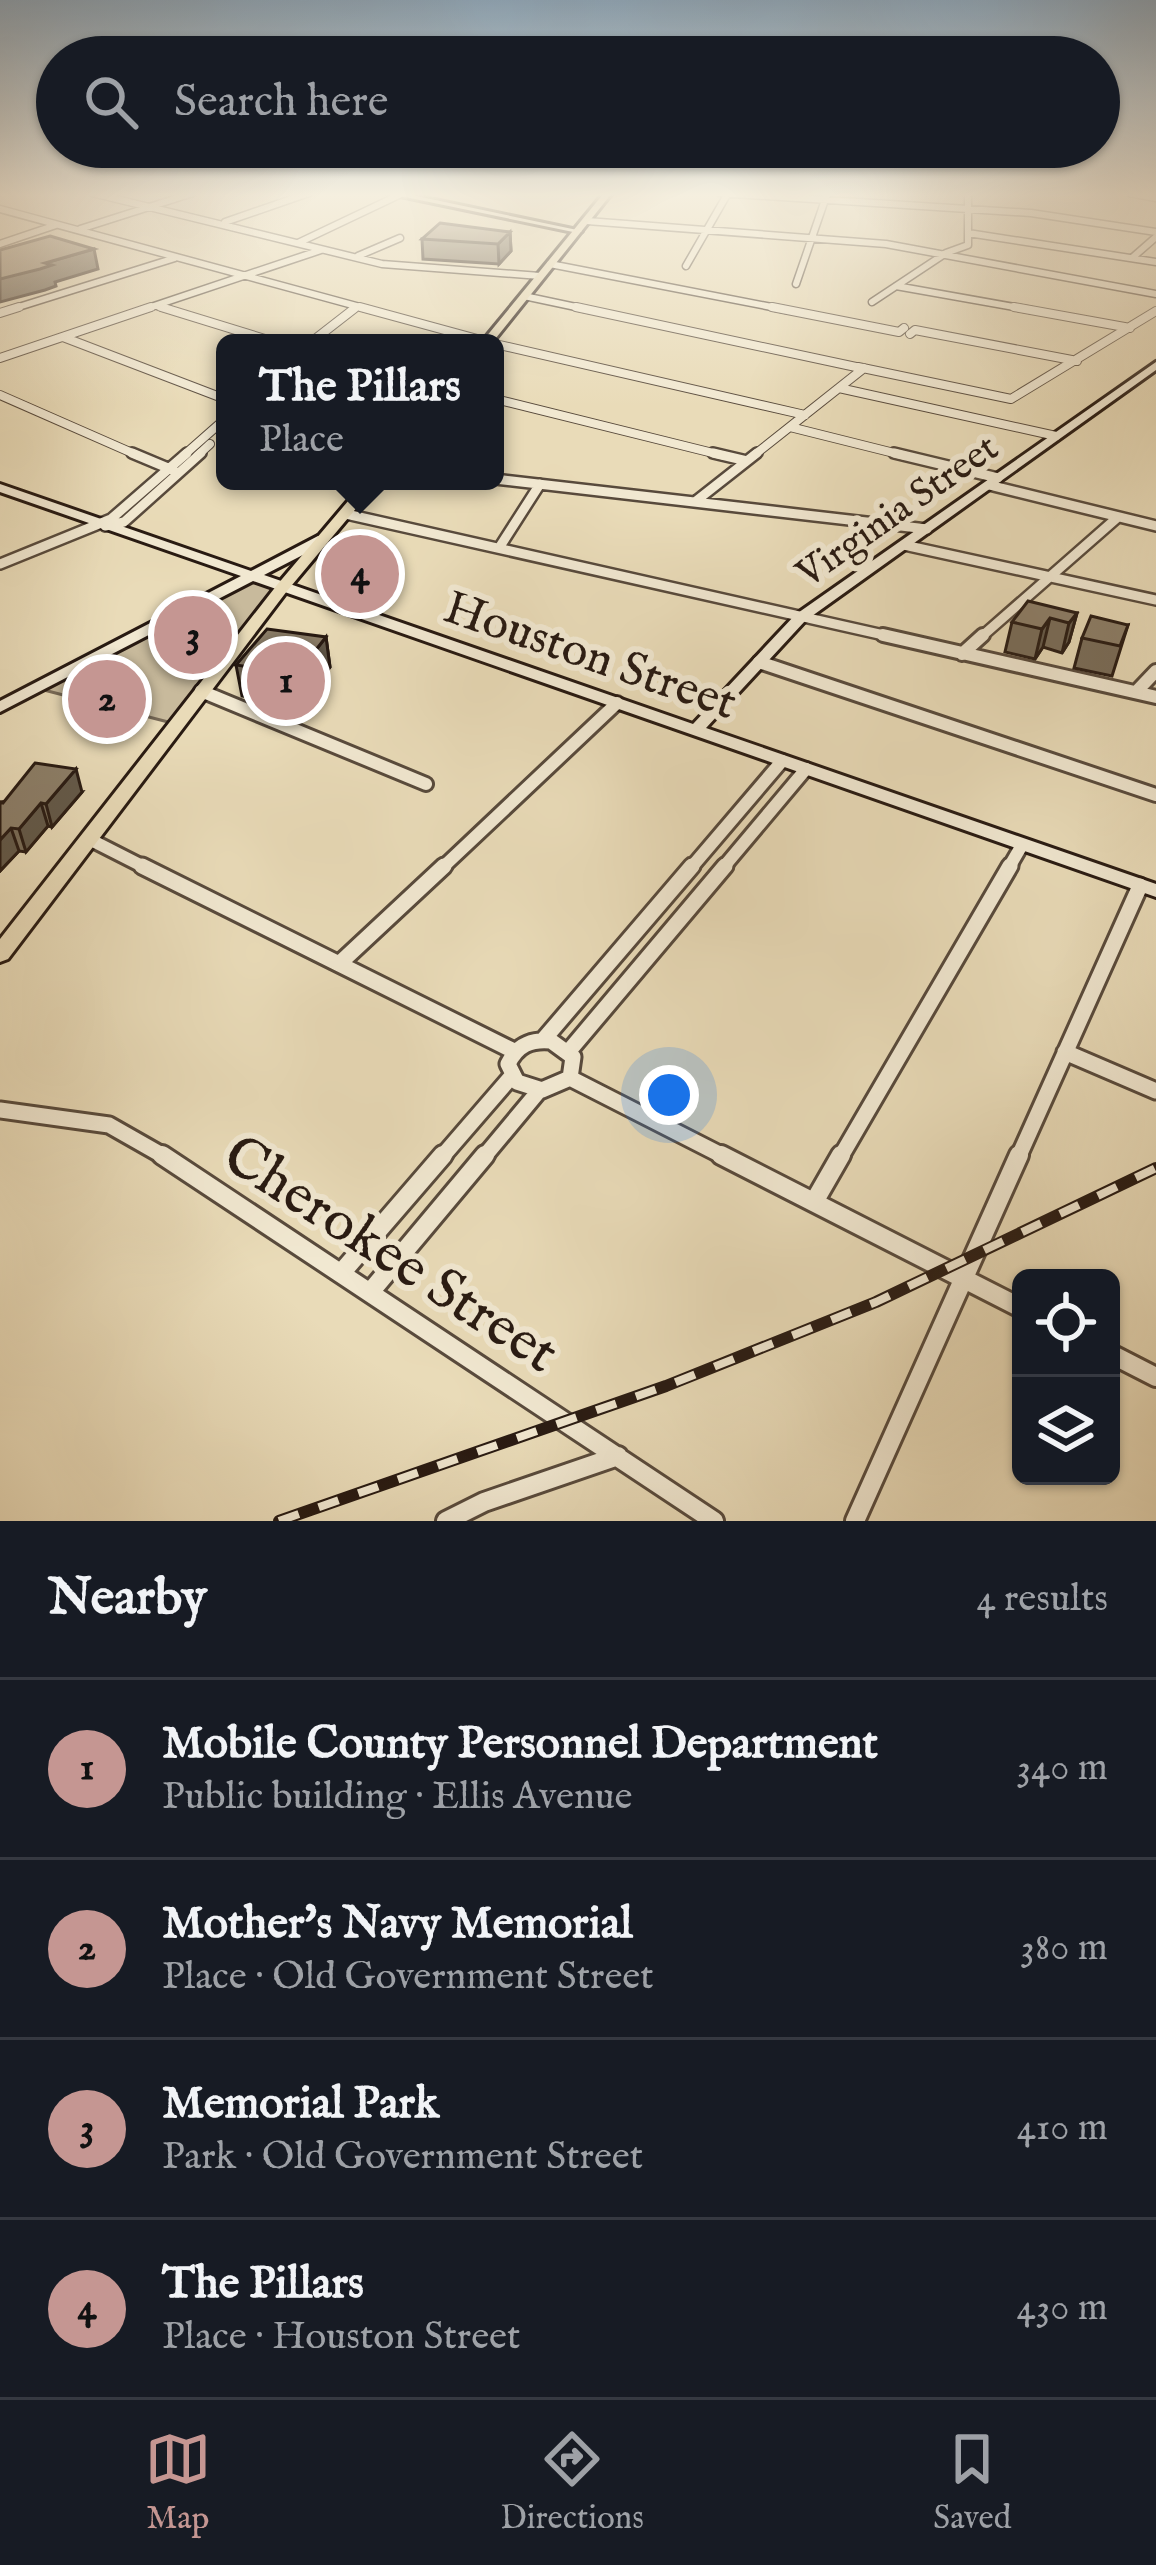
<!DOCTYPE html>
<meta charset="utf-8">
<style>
:root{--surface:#171b24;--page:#242831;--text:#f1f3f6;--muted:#9ea1a6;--line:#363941;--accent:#c59692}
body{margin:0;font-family:"IM FELL English",serif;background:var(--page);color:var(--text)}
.controls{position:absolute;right:36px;bottom:36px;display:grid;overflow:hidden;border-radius:18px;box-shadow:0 3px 9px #0004}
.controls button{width:108px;height:108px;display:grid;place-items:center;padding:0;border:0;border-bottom:3px solid var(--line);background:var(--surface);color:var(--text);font:60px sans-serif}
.you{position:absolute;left:669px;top:1095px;width:42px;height:42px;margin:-30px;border:9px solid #fff;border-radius:50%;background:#1a73e8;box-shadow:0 0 0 18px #1a73e833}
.badge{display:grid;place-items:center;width:78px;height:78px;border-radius:50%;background:var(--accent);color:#111;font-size:39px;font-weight:700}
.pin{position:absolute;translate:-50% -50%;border:6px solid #fff;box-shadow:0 3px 12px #0006}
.popup{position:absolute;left:216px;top:334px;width:288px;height:156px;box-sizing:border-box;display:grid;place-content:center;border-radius:18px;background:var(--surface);filter:drop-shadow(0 3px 9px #0005);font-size:39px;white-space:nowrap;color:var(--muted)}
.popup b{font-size:45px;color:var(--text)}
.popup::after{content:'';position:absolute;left:50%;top:100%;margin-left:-24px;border:24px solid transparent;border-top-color:var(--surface)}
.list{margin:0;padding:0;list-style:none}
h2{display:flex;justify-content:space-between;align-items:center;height:156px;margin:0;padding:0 48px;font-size:51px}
h2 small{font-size:39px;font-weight:400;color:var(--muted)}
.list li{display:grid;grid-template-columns:78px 1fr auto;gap:36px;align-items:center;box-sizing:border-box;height:180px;padding:0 48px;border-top:3px solid var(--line)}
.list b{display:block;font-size:45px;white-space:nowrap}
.list p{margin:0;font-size:39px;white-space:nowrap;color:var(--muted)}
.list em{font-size:39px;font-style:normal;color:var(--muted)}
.icon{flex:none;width:66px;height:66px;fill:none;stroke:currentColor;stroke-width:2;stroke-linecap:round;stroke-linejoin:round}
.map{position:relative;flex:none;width:1156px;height:1521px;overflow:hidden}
.search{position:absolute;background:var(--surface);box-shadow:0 3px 9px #0004;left:36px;right:36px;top:36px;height:132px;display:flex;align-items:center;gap:30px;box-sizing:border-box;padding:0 42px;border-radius:66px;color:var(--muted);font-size:45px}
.sheet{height:876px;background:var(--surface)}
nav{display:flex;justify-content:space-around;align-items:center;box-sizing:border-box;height:168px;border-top:3px solid var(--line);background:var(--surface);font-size:33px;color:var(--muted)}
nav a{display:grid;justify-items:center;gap:6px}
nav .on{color:var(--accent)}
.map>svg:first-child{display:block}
.green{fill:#c8ba9c;stroke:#786a57;stroke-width:3}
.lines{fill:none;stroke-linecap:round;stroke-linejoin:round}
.street-far5-casing{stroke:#584a3c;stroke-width:9}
.street-far4-casing{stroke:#584a3c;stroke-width:10}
.street-far3-casing{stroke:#584a3c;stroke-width:14}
.street-far2-casing{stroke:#584a3c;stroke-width:18}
.street-far1-casing{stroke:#584a3c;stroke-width:21}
.street-casing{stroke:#584a3c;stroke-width:24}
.secondary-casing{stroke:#281a12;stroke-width:6}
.primary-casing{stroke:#281a12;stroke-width:6}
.street-far5{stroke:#f1e8d1;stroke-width:6}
.street-far4{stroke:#f1e8d1;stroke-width:8}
.street-far3{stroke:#f1e8d1;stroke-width:9}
.street-far2{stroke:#f1e8d1;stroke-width:12}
.street-far1{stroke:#f1e8d1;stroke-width:15}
.street{stroke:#f1e8d1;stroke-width:18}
.secondary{fill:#f1e8d1;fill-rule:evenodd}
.primary{fill:#e9dbb8;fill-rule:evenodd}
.rail-casing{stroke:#281a12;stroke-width:12}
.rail{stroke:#f1e8d1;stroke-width:8;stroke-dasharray:21;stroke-linecap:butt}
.wall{fill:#786c59;stroke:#281a12;stroke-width:3}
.shaded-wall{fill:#625849;stroke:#281a12;stroke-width:3}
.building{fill:#8c7e68;stroke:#281a12;stroke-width:3}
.labels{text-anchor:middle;stroke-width:12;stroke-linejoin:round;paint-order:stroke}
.far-street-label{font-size:39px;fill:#281a12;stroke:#f1e8d1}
.street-label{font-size:48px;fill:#281a12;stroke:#f1e8d1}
.near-street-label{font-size:57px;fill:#281a12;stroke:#f1e8d1}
</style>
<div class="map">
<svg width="1156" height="1521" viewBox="0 0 1156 1521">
<rect width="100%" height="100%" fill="#e9dbb8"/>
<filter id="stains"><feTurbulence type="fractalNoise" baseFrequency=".00167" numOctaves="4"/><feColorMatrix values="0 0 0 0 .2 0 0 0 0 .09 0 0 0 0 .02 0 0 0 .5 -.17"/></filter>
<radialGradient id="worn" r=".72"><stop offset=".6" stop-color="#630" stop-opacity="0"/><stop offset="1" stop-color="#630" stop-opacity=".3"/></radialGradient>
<path class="green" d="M 252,576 L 282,588 L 176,724 L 36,688 Z"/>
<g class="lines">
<defs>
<path id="street-far5" d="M 92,193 L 382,264 L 540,276
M 719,193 L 1031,213 L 1156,232
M 1129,193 L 1156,198
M 0,209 L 371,310
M 587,221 L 886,244 L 1156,294
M 225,222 L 309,193
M 80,229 L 193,193
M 968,233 L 1156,262
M 298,243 L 399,195
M 0,244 L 56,225
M 358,256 L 400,238
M 1132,258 L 1156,237
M 550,264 L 787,310
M 686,266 L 728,193
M 796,284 L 827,194
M 896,286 L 1031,310
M 524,296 L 590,310
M 872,302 L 946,253 L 968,245 L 968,193
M 157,306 L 171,310
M 9,310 L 175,258
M 142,310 L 321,250"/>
<path id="street-far4" d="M 161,307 L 278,343
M 360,307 L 492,343
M 576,307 L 856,367
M 772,307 L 899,332 L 904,328
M 1014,307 L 1130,328
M 0,313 L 19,307
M 910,334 L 915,330 L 1077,361
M 63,337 L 225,399
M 310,343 L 355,308
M 495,344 L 805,415
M 0,358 L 151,307
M 858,367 L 1011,399 L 1156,311
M 839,388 L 1056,436
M 0,395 L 139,456
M 495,399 L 725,456
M 790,427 L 906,456
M 183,456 L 225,419
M 197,456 L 210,444
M 753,456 L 864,368"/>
<path id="street-far3" d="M 132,453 L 175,471
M 713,453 L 747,461
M 894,453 L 998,478
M 495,479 L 927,529
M 989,485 L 1156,526
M 696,501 L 757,453
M 346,514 L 897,638
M 105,526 L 124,522 L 201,453
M 904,545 L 1156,600
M 499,548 L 540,484
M 0,564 L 111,519 L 187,453
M 980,638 L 1118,517"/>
<path id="street-far2" d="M 883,635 L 1156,697
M 962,654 L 983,635
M 759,662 L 1156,795
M 201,691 L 426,784
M 1136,692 L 1156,671
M 89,839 L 148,869
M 441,869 L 617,703
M 690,869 L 782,761
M 722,869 L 806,769
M 1008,869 L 1022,845"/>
<path id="street-far1" d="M 142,866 L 514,1051
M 340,963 L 444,866
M 544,1039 L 692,866
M 551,1041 L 573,1057 L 570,1078 L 542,1090 L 517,1082 L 508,1064 C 517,1045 531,1039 551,1041 Z
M 569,1051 L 725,866
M 1065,1052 L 1156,1091
M 570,1078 L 727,1158
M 0,1110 L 109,1125 L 167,1158
M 441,1158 L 511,1077
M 483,1158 L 538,1092
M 840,1158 L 1010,866
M 1018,1158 L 1140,886"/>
<path id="street" d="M 162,1155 L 714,1521
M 721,1155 L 1021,1308
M 814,1202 L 841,1155
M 343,1271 L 443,1155
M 372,1290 L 485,1155
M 1111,1354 L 1156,1377
M 446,1521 L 484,1502 L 618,1456
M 855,1521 L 1019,1155"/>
<path id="secondary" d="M 386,193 L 402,193 L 582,231 L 578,233 Z
M 1156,362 L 1156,370 L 805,621 L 706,728 L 1156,884 L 1156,897 L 253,581 L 0,712 L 0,701 L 241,576 L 0,492 L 0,484 L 251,571 L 318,536 L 328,536 L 328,542 L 264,575 L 693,724 L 795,615 Z"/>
<path id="primary" d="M 604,193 L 612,193 L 492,343 L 481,343 Z
M 365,481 L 379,481 L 287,591 L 8,959 L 0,962 L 0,939 L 277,585 Z"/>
</defs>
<use href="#street-far5" class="street-far5-casing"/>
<use href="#street-far4" class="street-far4-casing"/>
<use href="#street-far3" class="street-far3-casing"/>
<use href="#street-far2" class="street-far2-casing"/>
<use href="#street-far1" class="street-far1-casing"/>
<use href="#street" class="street-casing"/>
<use href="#secondary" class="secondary-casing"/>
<use href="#primary" class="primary-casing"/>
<use href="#street-far5" class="street-far5"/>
<use href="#street-far4" class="street-far4"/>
<use href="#street-far3" class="street-far3"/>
<use href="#street-far2" class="street-far2"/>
<use href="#street-far1" class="street-far1"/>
<use href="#street" class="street"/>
<use href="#secondary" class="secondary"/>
<use href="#primary" class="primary"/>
<defs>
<path id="rail" d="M 279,1521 L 666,1386 L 876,1302 L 1156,1168"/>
</defs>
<use href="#rail" class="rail-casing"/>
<use href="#rail" class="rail"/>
</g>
<path class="wall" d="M 510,232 L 511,251 L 499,264 L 423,259 L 422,239 Z
M 331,559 L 380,559 L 381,573 L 370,583 L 332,573 Z
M 1077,613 L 1069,642 L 1062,653 L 1043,647 L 1035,659 L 1005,652 L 1012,622 Z
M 1128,625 L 1112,676 L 1074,668 L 1082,638 Z
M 326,637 L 330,667 L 301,705 L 242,696 L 236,665 Z
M 82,792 L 52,827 L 48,826 L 26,852 L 19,851 L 0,871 L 0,802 Z"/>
<path class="shaded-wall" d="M 510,232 L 511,251 L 499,264 L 498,244 Z
M 94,249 L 98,269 L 55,282 L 56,286 L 45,290 L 0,302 L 0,279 L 45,263 Z
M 380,559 L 381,573 L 370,583 L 368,568 Z
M 1077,613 L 1069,642 L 1062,653 L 1069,623 Z
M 1050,618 L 1043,647 L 1035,659 L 1042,629 Z
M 326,637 L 330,667 L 301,705 L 297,674 Z
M 76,769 L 82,792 L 52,827 L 46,804 Z
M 41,803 L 48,826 L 26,852 L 19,829 Z
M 11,828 L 19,851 L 0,871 L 0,840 Z"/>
<path class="building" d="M 440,223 L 510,232 L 498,244 L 422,239 Z
M 50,236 L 94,249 L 45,263 L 52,265 L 40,269 L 0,279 L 0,250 Z
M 343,550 L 380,559 L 368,568 L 331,559 Z
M 1028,601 L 1077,613 L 1069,623 L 1050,618 L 1042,629 L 1012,622 Z
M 1091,616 L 1128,625 L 1120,646 L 1082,638 Z
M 267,629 L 326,637 L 297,674 L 236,665 Z
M 35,763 L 76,769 L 46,804 L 41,803 L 19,829 L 11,828 L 0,840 L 0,802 L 3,803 Z"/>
<linearGradient id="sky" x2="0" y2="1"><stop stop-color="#8ea9be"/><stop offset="0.48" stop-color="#f5efdf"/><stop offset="1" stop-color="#f5efdf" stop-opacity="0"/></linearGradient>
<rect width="1156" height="406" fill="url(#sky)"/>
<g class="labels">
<g class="far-street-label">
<text transform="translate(896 509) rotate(-35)" y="14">Virginia Street</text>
</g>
<g class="street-label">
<text transform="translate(591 653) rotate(19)" y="17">Houston Street</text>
</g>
<g class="near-street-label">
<text transform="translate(392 1252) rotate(33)" y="20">Cherokee Street</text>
</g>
</g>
<rect width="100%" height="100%" filter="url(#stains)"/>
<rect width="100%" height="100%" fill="url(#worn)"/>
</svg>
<div class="controls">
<button><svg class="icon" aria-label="locate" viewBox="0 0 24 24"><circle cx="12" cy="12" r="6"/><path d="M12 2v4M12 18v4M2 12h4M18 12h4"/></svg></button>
<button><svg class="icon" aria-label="layers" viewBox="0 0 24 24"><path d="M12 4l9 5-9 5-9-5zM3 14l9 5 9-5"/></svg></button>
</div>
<div class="you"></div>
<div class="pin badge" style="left:286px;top:681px">1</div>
<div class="pin badge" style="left:107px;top:699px">2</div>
<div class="pin badge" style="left:193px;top:635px">3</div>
<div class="pin badge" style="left:360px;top:574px">4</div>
<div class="popup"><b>The Pillars</b>Place</div>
<div class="search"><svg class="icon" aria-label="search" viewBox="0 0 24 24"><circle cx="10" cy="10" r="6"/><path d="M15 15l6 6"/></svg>Search here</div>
</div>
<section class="sheet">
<h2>Nearby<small>4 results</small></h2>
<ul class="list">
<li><span class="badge">1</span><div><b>Mobile County Personnel Department</b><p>Public building · Ellis Avenue</p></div><em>340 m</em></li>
<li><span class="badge">2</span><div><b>Mother's Navy Memorial</b><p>Place · Old Government Street</p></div><em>380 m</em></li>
<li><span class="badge">3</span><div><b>Memorial Park</b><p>Park · Old Government Street</p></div><em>410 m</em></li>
<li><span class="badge">4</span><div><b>The Pillars</b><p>Place · Houston Street</p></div><em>430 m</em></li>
</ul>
</section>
<nav>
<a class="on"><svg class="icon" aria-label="map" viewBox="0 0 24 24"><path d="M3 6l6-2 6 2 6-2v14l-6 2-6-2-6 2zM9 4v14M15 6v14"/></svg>Map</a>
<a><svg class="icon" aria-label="directions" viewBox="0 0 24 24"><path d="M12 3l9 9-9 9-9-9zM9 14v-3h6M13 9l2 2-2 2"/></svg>Directions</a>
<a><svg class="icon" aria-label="saved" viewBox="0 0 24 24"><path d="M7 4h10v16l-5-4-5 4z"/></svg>Saved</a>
</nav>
